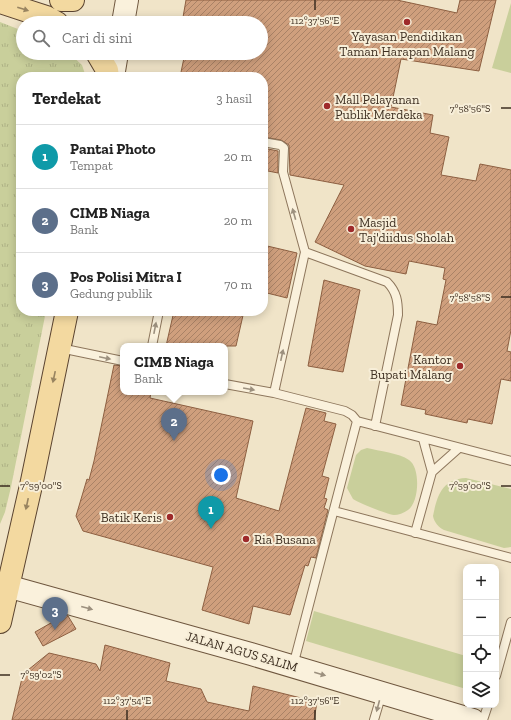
<!DOCTYPE html>
<html lang="id">
<meta charset="utf-8">
<style>
:root{--surface:#fff;--page:#f6f6f6;--text:#222;--muted:#767676;--line:#e0e0e0;--accent:#b45309}
body{margin:0;font-family:"Zilla Slab",serif;background:var(--page);color:var(--text)}
.controls{position:absolute;right:12px;bottom:12px;display:grid;overflow:hidden;border-radius:8px;box-shadow:0 2px 10px #0003}
.controls button{width:36px;height:36px;display:grid;place-items:center;padding:0;border:0;border-bottom:1px solid var(--line);background:var(--surface);color:var(--text);font:20px sans-serif}
.you{position:absolute;left:221px;top:475px;width:14px;height:14px;margin:-10px;border:3px solid #fff;border-radius:50%;background:#1a73e8;box-shadow:0 0 0 6px #1a73e833}
.badge{display:grid;place-items:center;width:26px;height:26px;border-radius:50%;background:var(--accent);color:#fff;font-size:13px;font-weight:700}
.pin{position:absolute;translate:-50% -33px;filter:drop-shadow(0 1px 2px #0008)}
.pin::after{content:'';position:absolute;top:21px;width:14px;height:12px;background:inherit;clip-path:polygon(0 0,100% 0,50% 100%)}
.popup{position:absolute;left:120px;top:343px;width:108px;height:52px;box-sizing:border-box;display:grid;place-content:center;border-radius:8px;background:var(--surface);filter:drop-shadow(0 1px 3px #0005);font-size:13px;white-space:nowrap;color:var(--muted)}
.popup b{font-size:15px;color:var(--text)}
.popup::after{content:'';position:absolute;left:50%;top:100%;margin-left:-8px;border:8px solid transparent;border-top-color:var(--surface)}
.list{margin:0;padding:0;list-style:none}
h2{display:flex;justify-content:space-between;align-items:center;height:52px;margin:0;padding:0 16px;font-size:17px}
h2 small{font-size:13px;font-weight:400;color:var(--muted)}
.list li{display:grid;grid-template-columns:26px 1fr auto;gap:12px;align-items:center;box-sizing:border-box;height:64px;padding:0 16px;border-top:1px solid var(--line)}
.list b{display:block;font-size:15px;white-space:nowrap}
.list p{margin:0;font-size:13px;white-space:nowrap;color:var(--muted)}
.list em{font-size:13px;font-style:normal;color:var(--muted)}
.icon{flex:none;width:22px;height:22px;fill:none;stroke:currentColor;stroke-width:2;stroke-linecap:round;stroke-linejoin:round}
.map{position:relative;flex:none;width:511px;height:720px;overflow:hidden}
.search{position:absolute;background:var(--surface);box-shadow:0 2px 10px #0003;left:16px;top:16px;width:252px;height:44px;display:flex;align-items:center;gap:10px;box-sizing:border-box;padding:0 14px;border-radius:22px;color:var(--muted);font-size:15px}
.panel{position:absolute;background:var(--surface);box-shadow:0 2px 10px #0003;left:16px;top:72px;width:252px;height:244px;border-radius:16px}
.map>svg:first-child{display:block}
.park{fill:url(#park-tufts)}
.garden{fill:#c9cf9b}
.building{fill:url(#building-hatch);stroke:#8d5f41}
.lines{fill:none;stroke-linecap:round;stroke-linejoin:round}
.lane-casing{stroke:#8d765c;stroke-width:10}
.secondary-casing{stroke:#6f573f;stroke-width:24}
.primary-casing{stroke:#5b4430;stroke-width:24}
.lane{stroke:#faf1dc;stroke-width:8}
.secondary{stroke:#faf1dc;stroke-width:22}
.primary{stroke:#f3d9a0;stroke-width:22}
.oneway{fill:#988460}
.oneway2{fill:#9c907e}
.ticks{fill:none;stroke:#3d2e20;stroke-width:1.5}
.poi-dot{fill:#9e2a2b;stroke:#f7eed8;stroke-width:1.5}
.labels{text-anchor:middle;stroke-width:4;stroke-linejoin:round;paint-order:stroke}
.poi-label{font-size:13px;fill:#3d2e20;stroke:#f7eed8;text-anchor:start}
.street-label{font-size:13px;fill:#3d2e20;stroke:#f7eed8}
.ticks-label{font-size:10px;text-anchor:middle;fill:#3d2e20;stroke:#f7eed8;stroke-width:4;stroke-linejoin:round;paint-order:stroke}
</style>
<div class="map">
<svg width="511" height="720" viewBox="0 0 511 720">
<defs>
<pattern id="park-tufts" width="24" height="20" patternUnits="userSpaceOnUse"><rect width="24" height="20" fill="#c9cf9b"/><path d="M3 7l-1-3M5 7V3M7 7l1-3M15 17l-1-3M17 17v-4M19 17l1-3" fill="none" stroke="#aeb285"/></pattern>
<pattern id="building-hatch" width="6" height="6" patternUnits="userSpaceOnUse"><rect width="6" height="6" fill="#cf9f7d"/><path d="M-1 1l2-2M0 6l6-6M5 7l2-2" fill="none" stroke="#a98266"/></pattern>
</defs>
<rect width="100%" height="100%" fill="#f0e4c8"/>
<path class="park" d="M 0,22 L 23,31 L 23,53 L 69,53 L 82,65 L 86,77 L 21,77 L 21,311 L 46,311 L 11,487 L 5,512 L 0,524 Z"/>
<path class="garden" d="M 511,3 L 511,73 L 492,68 Z
M 367,448 C 379,451 399,453 409,460 C 421,468 419,503 408,510 C 404,513 398,515 394,515 C 386,514 359,503 353,499 L 347,488 L 356,455 L 361,450 Z
M 466,478 L 511,489 L 511,547 L 504,548 L 444,530 C 439,528 434,522 433,516 C 437,496 442,479 466,478 Z
M 314,611 L 466,656 L 466,689 L 306,641 Z"/>
<path class="building" d="M 186,0 L 397,0 L 457,13 L 460,0 L 496,0 L 479,71 L 401,59 L 391,107 L 433,115 L 430,133 L 449,137 L 441,175 L 476,181 L 480,164 L 511,170 L 511,330 L 507,351 L 511,352 L 511,381 L 501,379 L 492,424 L 468,419 L 467,423 L 425,414 L 426,410 L 401,405 L 417,321 L 437,325 L 446,280 L 443,279 L 445,268 L 409,261 L 406,274 L 365,266 L 315,242 L 344,185 L 290,175 L 289,145 L 281,140 L 263,137 L 263,77 L 180,77 L 185,53 L 261,53 L 261,23 L 182,23 Z
M 263,148 L 278,151 L 278,173 L 263,170 Z
M 263,245 L 297,253 L 287,298 L 263,292 Z
M 324,280 L 360,290 L 343,372 L 308,366 Z
M 174,311 L 244,311 L 236,346 L 166,346 Z
M 114,365 L 123,366 L 123,392 L 151,392 L 150,398 L 253,421 L 236,498 L 279,511 L 306,408 L 326,413 L 324,421 L 336,424 L 322,476 L 329,478 L 324,498 L 327,499 L 324,508 L 328,510 L 316,558 L 311,557 L 308,566 L 305,565 L 290,615 L 253,606 L 249,624 L 202,610 L 213,567 L 83,531 L 76,516 L 87,479 L 89,480 L 94,461 Z
M 65,615 L 68,616 L 76,629 L 43,646 L 35,632 Z
M 105,645 L 170,663 L 166,681 L 201,689 L 207,702 L 249,711 L 253,686 L 317,702 L 314,720 L 12,720 L 23,674 L 49,653 L 96,664 L 100,671 Z"/>
<g class="lines">
<defs>
<path id="lane" d="M 263,142 L 280,145 L 284,148 L 283,172 L 305,252 L 274,393
M 305,252 L 387,282 C 397,292 398,302 398,315 L 375,426
M 152,346 L 159,311
M 60,348 L 123,361
M 225,384 L 274,393 L 345,411 L 352,415 L 357,421 L 511,461
M 423,439 L 432,472
M 334,511 L 511,558
M 415,533 L 432,472 L 459,448
M 293,666 L 357,421
M 496,676 L 511,622
M 374,720 L 382,693
M 483,720 L 488,705"/>
<path id="secondary" d="M 123,23 L 127,0
M 113,77 L 117,53
M 0,584 L 251,654 L 473,720"/>
<path id="primary" d="M 61,0 L 73,0
M 0,2 L 46,17 L 57,23
M 97,53 L 107,70 L 108,77
M 0,622 L 32,481 L 67,311"/>
</defs>
<use href="#lane" class="lane-casing"/>
<use href="#secondary" class="secondary-casing"/>
<use href="#primary" class="primary-casing"/>
<use href="#lane" class="lane"/>
<use href="#secondary" class="secondary"/>
<use href="#primary" class="primary"/>
</g>
<defs><path id="oneway-solid" d="M-6-.8H1V-3.2L6.5 0L1 3.2V.8H-6Z"/></defs>
<g class="oneway">
<use href="#oneway-solid" transform="translate(23 9) rotate(17)"/>
<use href="#oneway-solid" transform="translate(54 377) rotate(102)"/>
<use href="#oneway-solid" transform="translate(27 504) rotate(102)"/>
</g>
<g class="oneway2">
<use href="#oneway-solid" transform="translate(294 214) rotate(-106)"/>
<use href="#oneway-solid" transform="translate(155 328) rotate(-79)"/>
<use href="#oneway-solid" transform="translate(282 355) rotate(-78)"/>
<use href="#oneway-solid" transform="translate(105 358) rotate(12)"/>
<use href="#oneway-solid" transform="translate(249 389) rotate(10)"/>
<use href="#oneway-solid" transform="translate(87 608) rotate(15)"/>
<use href="#oneway-solid" transform="translate(320 674) rotate(16)"/>
<use href="#oneway-solid" transform="translate(378 706) rotate(105)"/>
</g>
<path class="ticks" d="M 315,0 L 315,10M 501,108 L 511,108M 501,297 L 511,297M 0,486 L 10,486M 501,486 L 511,486M 0,675 L 10,675M 127,710 L 127,720M 315,710 L 315,720"/>
<g class="poi-dot">
<circle cx="407" cy="22" r="4"/>
<circle cx="327" cy="106" r="4"/>
<circle cx="351" cy="229" r="4"/>
<circle cx="460" cy="366" r="4"/>
<circle cx="170" cy="517" r="4"/>
<circle cx="246" cy="539" r="4"/>
</g>
<g class="labels">
<g class="poi-label">
<text x="407" y="41" text-anchor="middle">Yayasan Pendidikan<tspan x="407" dy="15">Taman Harapan Malang</tspan></text>
<text x="335" y="104">Mall Pelayanan<tspan x="335" dy="15">Publik Merdeka</tspan></text>
<text x="359" y="227">Masjid<tspan x="359" dy="15">Taj'diidus Sholah</tspan></text>
<text x="452" y="364" text-anchor="end">Kantor<tspan x="452" dy="15">Bupati Malang</tspan></text>
<text x="162" y="522" text-anchor="end">Batik Keris</text>
<text x="254" y="544">Ria Busana</text>
</g>
<g class="street-label">
<text transform="translate(242 651) rotate(16)" y="5">JALAN AGUS SALIM</text>
</g>
</g>
<g class="ticks-label">
<text x="315" y="24">112°37'56"E</text>
<text x="470" y="112">7°58'56"S</text>
<text x="470" y="301">7°58'58"S</text>
<text x="41" y="489">7°59'00"S</text>
<text x="470" y="489">7°59'00"S</text>
<text x="41" y="678">7°59'02"S</text>
<text x="127" y="704">112°37'54"E</text>
<text x="315" y="704">112°37'56"E</text>
</g>
</svg>
<div class="controls">
<button>+</button>
<button>−</button>
<button><svg class="icon" aria-label="locate" viewBox="0 0 24 24"><circle cx="12" cy="12" r="6"/><path d="M12 2v4M12 18v4M2 12h4M18 12h4"/></svg></button>
<button><svg class="icon" aria-label="layers" viewBox="0 0 24 24"><path d="M12 4l9 5-9 5-9-5zM3 14l9 5 9-5"/></svg></button>
</div>
<div class="you"></div>
<div class="pin badge" style="left:211px;top:529px;background:#0f9aa8">1</div>
<div class="pin badge" style="left:174px;top:441px;background:#5c6f8a">2</div>
<div class="popup"><b>CIMB Niaga</b>Bank</div>
<div class="pin badge" style="left:55px;top:630px;background:#5c6f8a">3</div>
<div class="search"><svg class="icon" aria-label="search" viewBox="0 0 24 24"><circle cx="10" cy="10" r="6"/><path d="M15 15l6 6"/></svg>Cari di sini</div>
<section class="panel">
<h2>Terdekat<small>3 hasil</small></h2>
<ul class="list">
<li><span class="badge" style="background:#0f9aa8">1</span><div><b>Pantai Photo</b><p>Tempat</p></div><em>20 m</em></li>
<li><span class="badge" style="background:#5c6f8a">2</span><div><b>CIMB Niaga</b><p>Bank</p></div><em>20 m</em></li>
<li><span class="badge" style="background:#5c6f8a">3</span><div><b>Pos Polisi Mitra I</b><p>Gedung publik</p></div><em>70 m</em></li>
</ul>
</section>
</div>
